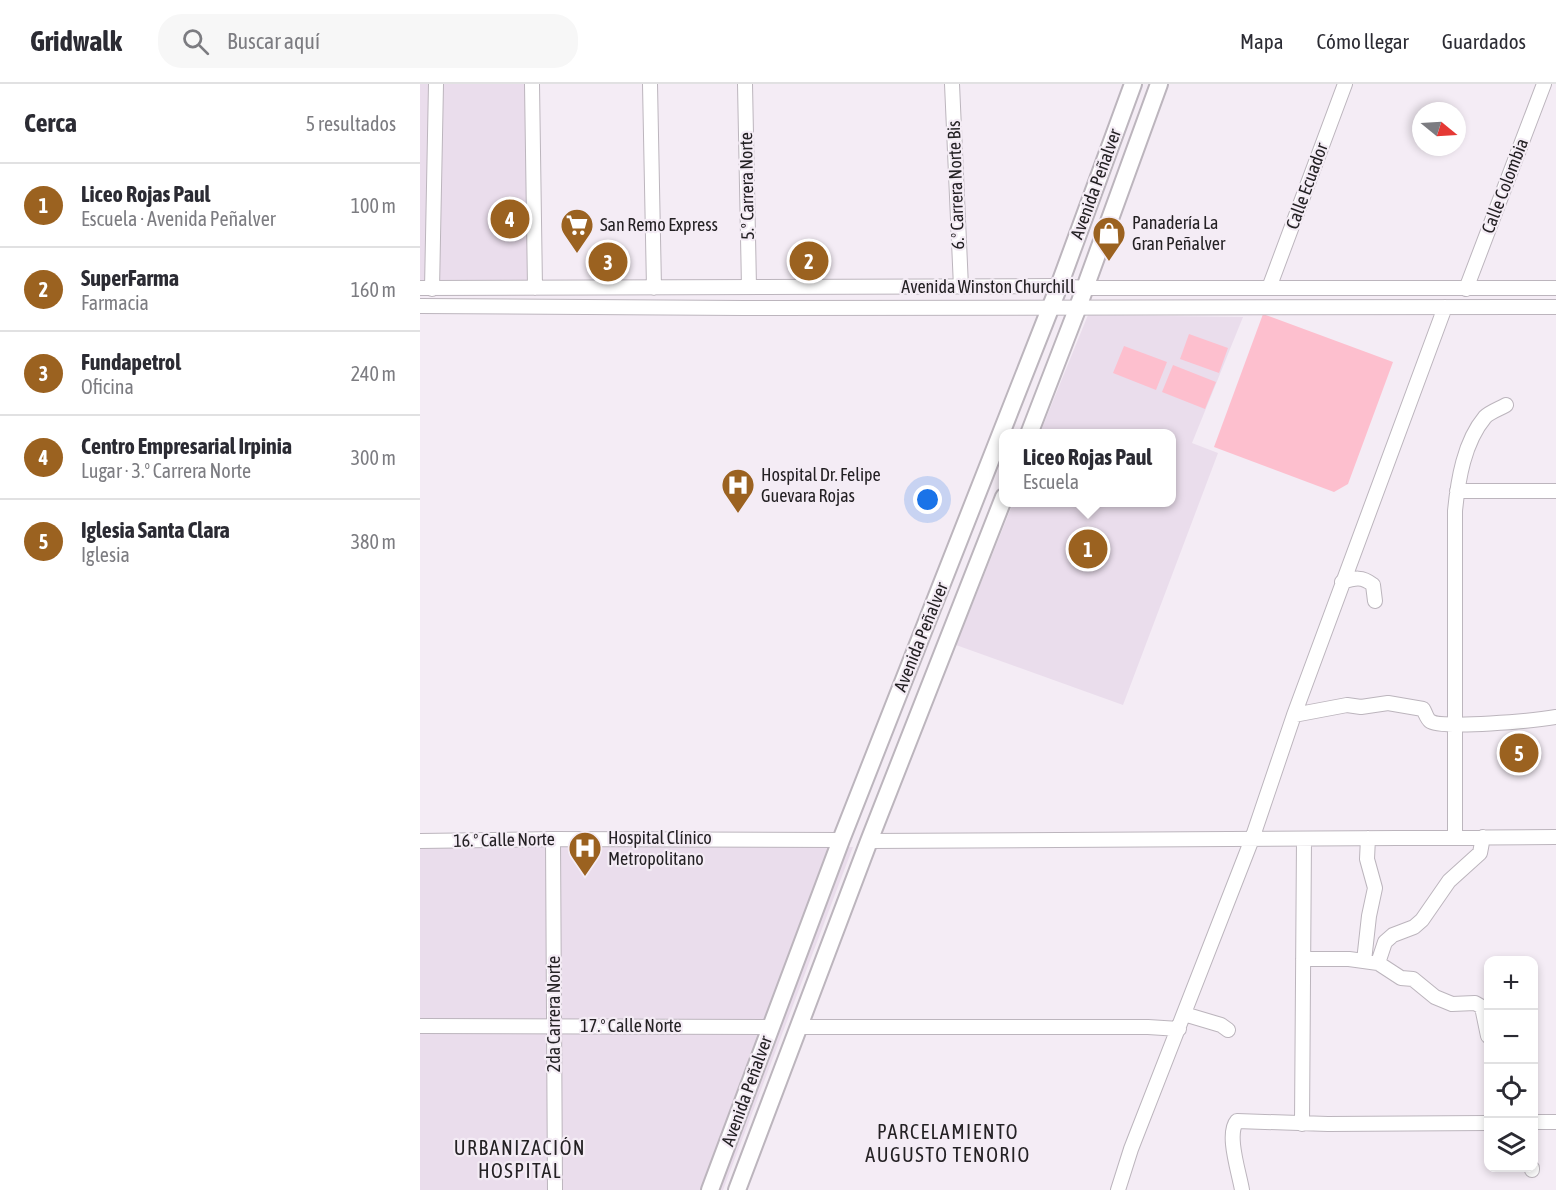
<!DOCTYPE html>
<html lang="es">
<meta charset="utf-8">
<style>
:root{--surface:#fff;--page:#f7f7f7;--text:#2b2b33;--muted:#7c7c81;--line:#e1e1e2;--accent:#9b6220}
body{margin:0;font-family:"Asap Condensed",sans-serif;background:var(--page);color:var(--text)}
.controls{position:absolute;right:18px;bottom:18px;display:grid;overflow:hidden;border-radius:12px;box-shadow:0 3px 9px #0003}
.controls button{width:54px;height:54px;display:grid;place-items:center;padding:0;border:0;border-bottom:2px solid var(--line);background:var(--surface);color:var(--text);font:30px sans-serif}
.compass{position:absolute;left:992px;top:18px;width:54px;height:54px;border-radius:50%;background:var(--surface);box-shadow:0 3px 9px #0003;rotate:108deg}
.you{position:absolute;left:508px;top:416px;width:21px;height:21px;margin:-15px;border:4px solid #fff;border-radius:50%;background:#1a73e8;box-shadow:0 0 0 9px #1a73e833}
.badge{display:grid;place-items:center;width:39px;height:39px;border-radius:50%;background:var(--accent);color:#fff;font-size:20px;font-weight:700}
.pin{position:absolute;translate:-50% -50%;border:3px solid #fff;box-shadow:0 2px 6px #0006}
.popup{position:absolute;left:579px;top:345px;width:177px;height:78px;box-sizing:border-box;display:grid;place-content:center;border-radius:12px;background:var(--surface);filter:drop-shadow(0 2px 4px #0005);font-size:20px;white-space:nowrap;color:var(--muted)}
.popup b{font-size:22px;color:var(--text)}
.popup::after{content:'';position:absolute;left:50%;top:100%;margin-left:-12px;border:12px solid transparent;border-top-color:var(--surface)}
.list{margin:0;padding:0;list-style:none}
h2{display:flex;justify-content:space-between;align-items:center;height:78px;margin:0;padding:0 24px;font-size:26px}
h2 small{font-size:20px;font-weight:400;color:var(--muted)}
.list li{display:grid;grid-template-columns:39px 1fr auto;gap:18px;align-items:center;box-sizing:border-box;height:84px;padding:0 24px;border-top:2px solid var(--line)}
.list b{display:block;font-size:22px;white-space:nowrap}
.list p{margin:0;font-size:20px;white-space:nowrap;color:var(--muted)}
.list em{font-size:20px;font-style:normal;color:var(--muted)}
.icon{flex:none;width:33px;height:33px;fill:none;stroke:currentColor;stroke-width:2;stroke-linecap:round;stroke-linejoin:round}
.map{position:relative;flex:none;width:1136px;height:1106px;overflow:hidden}
header{display:flex;align-items:center;gap:36px;box-sizing:border-box;height:84px;padding:0 30px;background:var(--surface);border-bottom:2px solid var(--line)}
header strong{font-size:28px}
nav{display:flex;gap:33px;margin-inline-start:auto;font-size:21px}
.search{width:420px;height:54px;background:var(--page);display:flex;align-items:center;gap:15px;box-sizing:border-box;padding:0 21px;border-radius:24px;color:var(--muted);font-size:22px}
main{display:flex}
aside{flex:1;background:var(--surface)}
.map>svg:first-child{display:block}
.built{fill:#eaddec}
.green{fill:#fdbfce}
.lines{fill:none;stroke-linecap:round;stroke-linejoin:round}
.minor-casing{stroke:#bcb5bd;stroke-width:16}
.major-casing{stroke:#bcb5bd;stroke-width:20}
.minor{stroke:#fff;stroke-width:14}
.major{stroke:#fff;stroke-width:16}
.labels{text-anchor:middle;stroke-width:4.5;stroke-linejoin:round;paint-order:stroke}
.street-label{font-size:18px;fill:#242124;stroke:#f4ecf5}
.poi-label{font-size:18px;fill:#242124;stroke:#f4ecf5;text-anchor:start}
.neighbourhood-label{font-size:20px;letter-spacing:1.5px;fill:#242124;stroke:#f4ecf5}
</style>
<header>
<strong>Gridwalk</strong>
<div class="search"><svg class="icon" aria-label="search" viewBox="0 0 24 24"><circle cx="10" cy="10" r="6"/><path d="M15 15l6 6"/></svg>Buscar aquí</div>
<nav><a>Mapa</a><a>Cómo llegar</a><a>Guardados</a></nav>
</header>
<main>
<aside>
<h2>Cerca<small>5 resultados</small></h2>
<ul class="list">
<li><span class="badge">1</span><div><b>Liceo Rojas Paul</b><p>Escuela · Avenida Peñalver</p></div><em>100 m</em></li>
<li><span class="badge">2</span><div><b>SuperFarma</b><p>Farmacia</p></div><em>160 m</em></li>
<li><span class="badge">3</span><div><b>Fundapetrol</b><p>Oficina</p></div><em>240 m</em></li>
<li><span class="badge">4</span><div><b>Centro Empresarial Irpinia</b><p>Lugar · 3.° Carrera Norte</p></div><em>300 m</em></li>
<li><span class="badge">5</span><div><b>Iglesia Santa Clara</b><p>Iglesia</p></div><em>380 m</em></li>
</ul>
</aside>
<div class="map">
<svg width="1136" height="1106" viewBox="0 0 1136 1106">
<rect width="100%" height="100%" fill="#f4ecf5"/>
<path class="built" d="M 0,0 L 111,0 L 113,211 L 0,212 Z
M 668,231 L 823,233 L 772,359 L 798,369 L 703,621 L 536,561 L 593,419 L 752,418 L 752,350 L 620,349 Z
M 0,762 L 433,763 L 303,1106 L 0,1106 Z"/>
<path class="green" d="M 843,230 L 973,278 L 928,400 L 914,408 L 794,363 Z
M 769,250 L 808,264 L 799,289 L 760,275 Z
M 704,262 L 747,278 L 736,306 L 693,289 Z
M 753,281 L 796,298 L 785,325 L 742,308 Z"/>
<g class="lines">
<defs>
<path id="minor" d="M 112,0 L 115,204
M 230,0 L 234,204
M 325,0 L 329,203
M 532,0 L 541,203
M 0,204 L 639,202 L 665,204 L 1136,204
M 849,204 L 925,0
M 12,205 L 16,0
M 1046,205 L 1124,0
M 0,222 L 323,224 L 1136,223
M 1037,407 L 1136,407
M 922,498 C 935,494 942,492 953,501 L 955,517
M 874,631 L 927,621 L 941,623 L 968,619 L 1003,625 C 1005,628 1007,635 1010,637 C 1020,646 1119,636 1136,633
M 1035,754 L 1035,427 C 1038,396 1044,358 1065,333 C 1070,328 1079,325 1086,321
M 133,755 L 135,1106
M 0,757 L 133,755 L 421,756
M 449,757 L 1136,753
M 883,875 L 929,875 L 958,879 L 981,894 L 993,895 L 1015,913 L 1032,920 L 1055,919 L 1062,923 L 1068,952
M 944,877 L 949,832 L 955,804 L 947,775 L 948,754
M 958,879 L 965,858 L 973,851 L 994,843 L 1002,836 L 1029,797 L 1060,769 L 1063,753
M 764,930 L 801,941 L 808,946
M 0,942 L 350,943
M 379,943 L 728,943 L 759,945
M 1114,1038 L 1136,1038
M 882,1040 L 884,755
M 1112,1084 L 1112,1086
M 698,1106 L 711,1065 L 832,755 L 874,631 L 1025,223
M 822,1106 C 819,1088 806,1050 817,1037 L 908,1040 L 1068,1039"/>
<path id="major" d="M 609,350 L 658,223 L 739,0
M 290,1106 L 421,756 L 639,202 L 713,0
M 317,1106 L 449,757 L 584,413"/>
</defs>
<use href="#minor" class="minor-casing"/>
<use href="#major" class="major-casing"/>
<use href="#minor" class="minor"/>
<use href="#major" class="major"/>
</g>
<defs>
<symbol id="supermarket-pin" viewBox="-11 -11 22 30"><path d="M0 17L-7.5 6A9.5 9.5 0 1 1 7.5 6Z" fill="#9b6220" stroke="#f4ecf5"/><path d="M-6-5.5h2.5l.6 2H6L4.5 2H-2.5L-4.4-4H-6ZM-1.5 3.2a1.3 1.3 0 1 0 .1 0ZM3 3.2a1.3 1.3 0 1 0 .1 0Z" fill="#fff"/></symbol>
<symbol id="shop-pin" viewBox="-11 -11 22 30"><path d="M0 17L-7.5 6A9.5 9.5 0 1 1 7.5 6Z" fill="#9b6220" stroke="#f4ecf5"/><path d="M-5-2.5h2.3a2.7 3.5 0 0 1 5.4 0H5L5.5 6h-11ZM-1.5-2.5h3a1.5 2.3 0 0 0-3 0Z" fill="#fff"/></symbol>
<symbol id="hospital-pin" viewBox="-11 -11 22 30"><path d="M0 17L-7.5 6A9.5 9.5 0 1 1 7.5 6Z" fill="#9b6220" stroke="#f4ecf5"/><path d="M-5-5h3v3.5h4V-5h3V5h-3V1.5h-4V5h-3Z" fill="#fff"/></symbol>
</defs>
<g fill-rule="evenodd">
<use href="#supermarket-pin" x="138" y="122" width="38" height="52"/>
<use href="#shop-pin" x="670" y="130" width="38" height="52"/>
<use href="#hospital-pin" x="299" y="382" width="38" height="52"/>
<use href="#hospital-pin" x="146" y="745" width="38" height="52"/>
</g>
<g class="labels">
<g class="street-label">
<text transform="translate(676 100) rotate(-70)" y="6">Avenida Peñalver</text>
<text transform="translate(536 101) rotate(-92)" y="6">6.° Carrera Norte Bis</text>
<text transform="translate(327 102) rotate(-91)" y="6">5.° Carrera Norte</text>
<text transform="translate(887 102) rotate(-70)" y="6">Calle Ecuador</text>
<text transform="translate(1085 102) rotate(-69)" y="6">Calle Colombia</text>
<text x="568" y="209">Avenida Winston Churchill</text>
<text transform="translate(501 553) rotate(-68)" y="6">Avenida Peñalver</text>
<text transform="translate(84 756) rotate(-1)" y="6">16.° Calle Norte</text>
<text transform="translate(134 930) rotate(-90)" y="6">2da Carrera Norte</text>
<text x="211" y="948">17.° Calle Norte</text>
<text transform="translate(327 1007) rotate(-70)" y="6">Avenida Peñalver</text>
</g>
<g class="poi-label">
<text x="712" y="145">Panadería La<tspan x="712" dy="21">Gran Peñalver</tspan></text>
<text x="180" y="147">San Remo Express</text>
<text x="341" y="397">Hospital Dr. Felipe<tspan x="341" dy="21">Guevara Rojas</tspan></text>
<text x="188" y="760">Hospital Clínico<tspan x="188" dy="21">Metropolitano</tspan></text>
</g>
<g class="neighbourhood-label">
<text x="528" y="1055">PARCELAMIENTO<tspan x="528" dy="23">AUGUSTO TENORIO</tspan></text>
<text x="100" y="1071">URBANIZACIÓN<tspan x="100" dy="23">HOSPITAL</tspan></text>
</g>
</g>
</svg>
<div class="controls">
<button>+</button>
<button>−</button>
<button><svg class="icon" aria-label="locate" viewBox="0 0 24 24"><circle cx="12" cy="12" r="6"/><path d="M12 2v4M12 18v4M2 12h4M18 12h4"/></svg></button>
<button><svg class="icon" aria-label="layers" viewBox="0 0 24 24"><path d="M12 4l9 5-9 5-9-5zM3 14l9 5 9-5"/></svg></button>
</div>
<svg class="compass" viewBox="-18 -18 36 36"><path d="M0-13l5 13h-10z" fill="#e53935"/><path d="M0 13l5-13h-10z" fill="#7c7c81"/></svg>
<div class="you"></div>
<div class="pin badge" style="left:668px;top:465px">1</div>
<div class="popup"><b>Liceo Rojas Paul</b>Escuela</div>
<div class="pin badge" style="left:389px;top:177px">2</div>
<div class="pin badge" style="left:188px;top:178px">3</div>
<div class="pin badge" style="left:90px;top:135px">4</div>
<div class="pin badge" style="left:1099px;top:669px">5</div>
</div>
</main>
